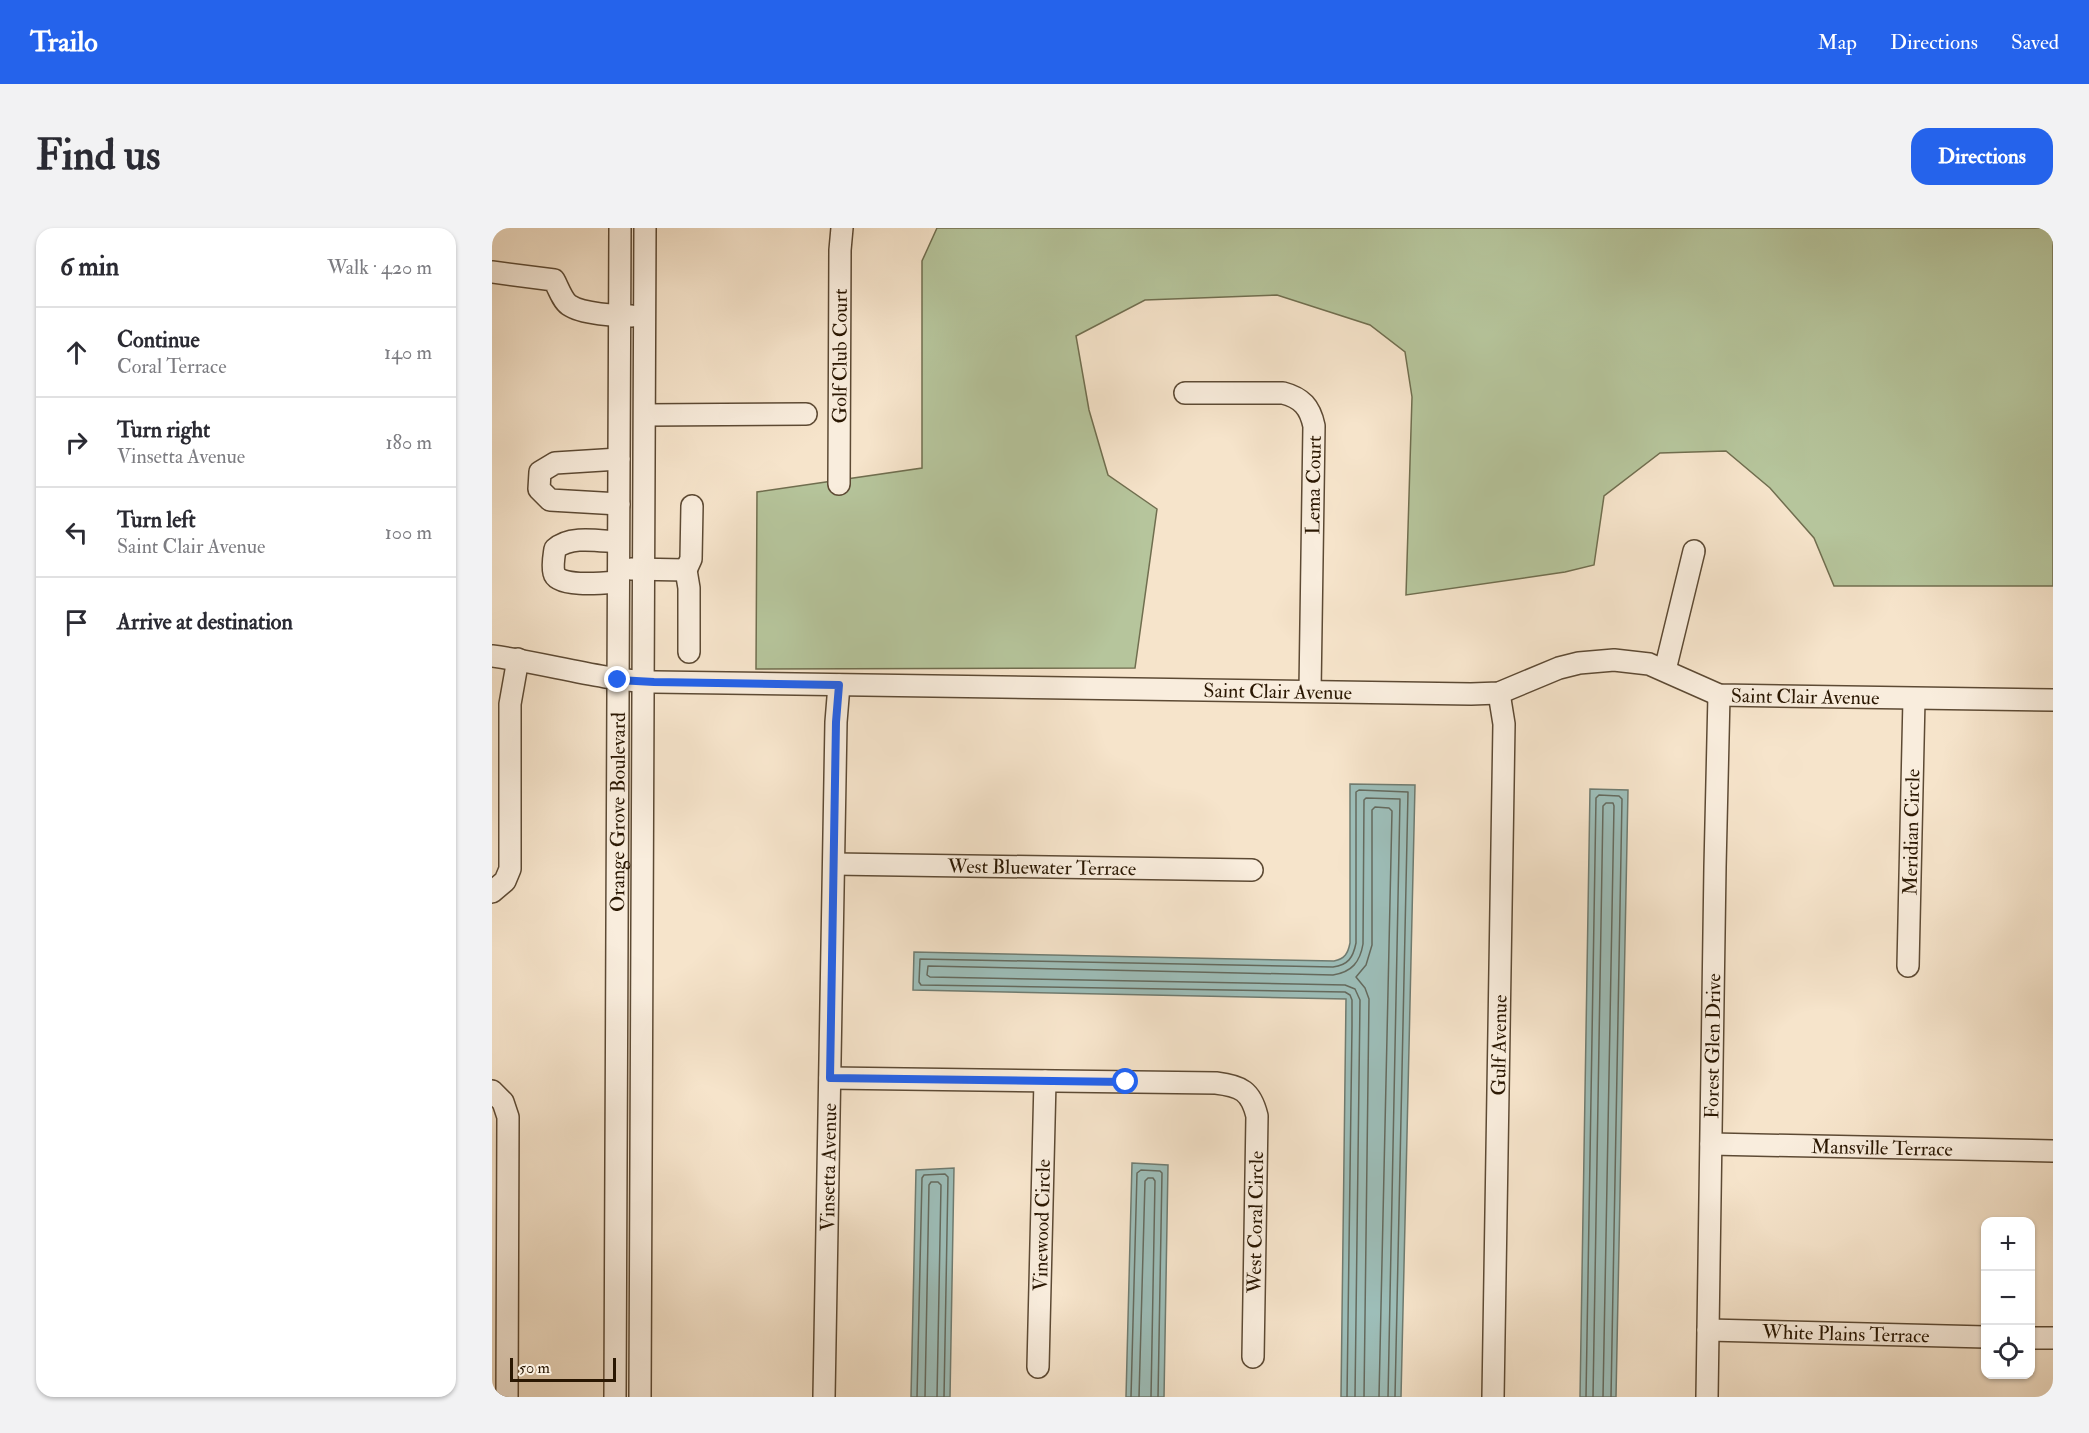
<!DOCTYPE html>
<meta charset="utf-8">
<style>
:root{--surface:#fff;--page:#f2f2f3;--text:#2b2b33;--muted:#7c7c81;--line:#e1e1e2;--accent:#2563eb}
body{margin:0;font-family:"IM FELL Double Pica",serif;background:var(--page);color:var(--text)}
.controls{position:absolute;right:18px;bottom:18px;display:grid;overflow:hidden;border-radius:12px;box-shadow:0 2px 4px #0004}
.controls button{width:54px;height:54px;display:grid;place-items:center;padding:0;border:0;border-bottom:2px solid var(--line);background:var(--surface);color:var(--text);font:30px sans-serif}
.scale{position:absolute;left:18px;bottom:15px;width:106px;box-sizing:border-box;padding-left:6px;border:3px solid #2a1702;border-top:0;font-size:16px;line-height:21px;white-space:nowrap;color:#2a1702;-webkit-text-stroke:4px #f9eddd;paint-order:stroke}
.stop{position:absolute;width:18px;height:18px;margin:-14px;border:4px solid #2563eb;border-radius:50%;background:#fff}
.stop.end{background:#2563eb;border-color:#fff;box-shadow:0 2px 6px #0008}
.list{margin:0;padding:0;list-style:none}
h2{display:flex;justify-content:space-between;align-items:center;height:78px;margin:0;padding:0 24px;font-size:26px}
h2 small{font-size:20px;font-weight:400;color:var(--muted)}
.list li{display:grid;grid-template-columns:39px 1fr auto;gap:18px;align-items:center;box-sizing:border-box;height:90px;padding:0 24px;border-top:2px solid var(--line)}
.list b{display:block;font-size:22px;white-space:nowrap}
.list p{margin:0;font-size:20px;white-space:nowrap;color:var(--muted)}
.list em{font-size:20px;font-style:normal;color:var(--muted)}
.icon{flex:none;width:33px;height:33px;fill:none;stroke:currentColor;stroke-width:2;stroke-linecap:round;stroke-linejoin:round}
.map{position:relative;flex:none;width:1561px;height:1169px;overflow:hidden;border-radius:18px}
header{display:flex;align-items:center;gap:36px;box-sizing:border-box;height:84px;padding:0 30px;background:var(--accent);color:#fff}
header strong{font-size:28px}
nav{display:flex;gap:33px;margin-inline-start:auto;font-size:21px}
.intro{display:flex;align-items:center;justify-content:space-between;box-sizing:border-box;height:144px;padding:0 36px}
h1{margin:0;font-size:42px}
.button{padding:15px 27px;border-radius:18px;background:var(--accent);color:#fff;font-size:21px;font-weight:700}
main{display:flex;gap:36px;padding:0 36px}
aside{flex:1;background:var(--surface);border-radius:18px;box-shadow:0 2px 4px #0004}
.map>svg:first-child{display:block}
.green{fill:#b6c59c;stroke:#706e4f;stroke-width:1.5}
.water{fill:#9dbeb9;stroke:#6f7b70;stroke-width:1.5}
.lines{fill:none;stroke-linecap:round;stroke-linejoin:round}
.shore{stroke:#646a5e;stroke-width:1.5}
.minor-casing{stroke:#5d4a34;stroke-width:24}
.minor{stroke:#f9eddd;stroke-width:21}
.route{stroke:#2563eb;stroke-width:8}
.labels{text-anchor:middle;stroke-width:4.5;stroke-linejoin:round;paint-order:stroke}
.street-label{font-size:20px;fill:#2a1702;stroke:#f9eddd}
</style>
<header>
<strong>Trailo</strong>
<nav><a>Map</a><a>Directions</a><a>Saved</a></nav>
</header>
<div class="intro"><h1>Find us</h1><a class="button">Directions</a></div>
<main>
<aside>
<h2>6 min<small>Walk · 420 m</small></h2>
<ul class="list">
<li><svg class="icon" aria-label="ahead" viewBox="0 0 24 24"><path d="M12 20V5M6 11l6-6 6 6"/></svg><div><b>Continue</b><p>Coral Terrace</p></div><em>140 m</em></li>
<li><svg class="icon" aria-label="right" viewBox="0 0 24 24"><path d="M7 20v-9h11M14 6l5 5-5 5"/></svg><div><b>Turn right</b><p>Vinsetta Avenue</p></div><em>180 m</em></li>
<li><svg class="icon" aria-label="left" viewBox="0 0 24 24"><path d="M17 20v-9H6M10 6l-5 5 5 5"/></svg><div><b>Turn left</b><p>Saint Clair Avenue</p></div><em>100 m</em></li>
<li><svg class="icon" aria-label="arrive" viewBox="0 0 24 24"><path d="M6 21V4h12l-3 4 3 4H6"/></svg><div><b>Arrive at destination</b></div></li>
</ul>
</aside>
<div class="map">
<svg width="1561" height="1169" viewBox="0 0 1561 1169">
<rect width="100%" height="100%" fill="#f6e4cb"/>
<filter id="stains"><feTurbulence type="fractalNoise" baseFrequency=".00333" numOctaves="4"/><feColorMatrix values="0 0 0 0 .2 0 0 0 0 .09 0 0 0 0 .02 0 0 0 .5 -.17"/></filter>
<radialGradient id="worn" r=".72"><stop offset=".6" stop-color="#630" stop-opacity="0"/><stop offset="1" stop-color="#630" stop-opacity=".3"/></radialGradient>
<path class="green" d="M 445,0 L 1561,0 L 1561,358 L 1342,358 L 1322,310 L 1278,260 L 1234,223 L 1168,225 L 1112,268 L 1102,337 L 1073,344 L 914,367 L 920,169 L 913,124 L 878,97 L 785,67 L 653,72 L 584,108 L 597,182 L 616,247 L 665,281 L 643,440 L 264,441 L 265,264 L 430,240 L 430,33 Z"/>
<path class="water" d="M 858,556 L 923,557 L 909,1169 L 849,1169 L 854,771 L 421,762 L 422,724 L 842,733 C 853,731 856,725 858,715 Z
M 1098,561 L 1136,562 L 1124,1169 L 1088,1169 Z
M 640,935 L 676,937 L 672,1169 L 634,1169 Z
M 462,940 L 458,1169 L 419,1169 L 424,942 Z"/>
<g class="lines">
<path class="shore" d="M 425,1169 L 430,950 L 432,947 L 453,946 L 456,949 L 452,1169
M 433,1169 L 437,957 L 439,954 L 446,954 L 449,957 L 445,1169
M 639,1169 L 645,945 L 649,942 L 668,943 L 670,945 L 666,1169
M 647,1169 L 653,953 L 656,950 L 661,950 L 663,953 L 659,1169
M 855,1169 L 860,798 L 860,772 L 858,767 L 853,764 L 429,757 L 427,754 L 428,731 L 841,739 C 856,737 861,730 864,715 L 864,564 L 867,562 L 916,564 L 903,1169
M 863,1169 L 868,772 L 863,761 L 853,757 L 438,749 L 435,747 L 436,738 L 841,747 C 860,744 868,734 871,716 L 872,572 L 874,570 L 908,571 L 896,1169
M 872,1169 L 877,771 L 873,760 L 864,749 L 874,737 L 880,717 L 880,582 L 883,579 L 897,580 L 900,583 L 887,1169
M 1094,1169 L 1104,570 L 1107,567 L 1127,568 L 1130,571 L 1119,1169
M 1101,1169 L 1111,578 L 1114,575 L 1121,575 L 1122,578 L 1111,1169"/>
<defs>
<g id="minor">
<path d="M 0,44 L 62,52 C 66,59 70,72 77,77 C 90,86 125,88 140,88"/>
<path d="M 693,165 L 791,165 C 810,170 818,179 822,198 L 818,463"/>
<path d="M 153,187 L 314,186"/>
<path id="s1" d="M 347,256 L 348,22 L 350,0"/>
<path d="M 127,276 L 58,272 L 47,261 L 48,244 L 63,235 L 127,231"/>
<path d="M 139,341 L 194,342 L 199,331 L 200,278"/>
<path d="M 194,342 L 197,360 L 197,424"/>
<path d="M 126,354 C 113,355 65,360 62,345 C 60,338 62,328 63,321 C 78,307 107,313 126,314"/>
<path id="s2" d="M 0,428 C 54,435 107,452 162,454 L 979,466 L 1007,465 L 1067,440 L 1087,435 L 1122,432 L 1157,436 L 1227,467 L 1561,472"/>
<path d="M 1173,442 L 1202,323"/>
<path id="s3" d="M 342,636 L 760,642"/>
<path d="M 0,664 L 13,653 L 18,641 L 18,476 L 26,431"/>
<path id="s4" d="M 1416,738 L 1422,471"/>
<path d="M 338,850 L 724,855 C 749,858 759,863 765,888 L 761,1129"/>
<path d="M 0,863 L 11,874 L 16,889 L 15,1169"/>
<path id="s5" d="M 1219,916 L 1561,923"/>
<path id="s6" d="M 1216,1102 L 1494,1109"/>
<path d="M 1538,1110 L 1561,1110"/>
<path id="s7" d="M 546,1139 L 553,853"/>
<path id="s8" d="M 123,1169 L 128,0"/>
<path d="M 148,1169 L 153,0"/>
<path id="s9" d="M 332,1169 L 344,494 L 347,457"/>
<path id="s10" d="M 1001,1169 L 1012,496 L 1007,465"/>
<path id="s11" d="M 1215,1169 L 1223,639 L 1227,467"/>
</g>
</defs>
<use href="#minor" class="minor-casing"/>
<use href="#minor" class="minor"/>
</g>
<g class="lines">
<path class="route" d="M 126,452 L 162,454 L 347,457 L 344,494 L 338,850 L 634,854"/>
</g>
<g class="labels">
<g class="street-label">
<text dy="7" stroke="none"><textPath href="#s1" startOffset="128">Golf Club Court</textPath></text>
<text transform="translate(821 257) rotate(-89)" y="7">Lema Court</text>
<text dy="7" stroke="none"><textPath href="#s2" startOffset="788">Saint Clair Avenue</textPath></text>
<text dy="7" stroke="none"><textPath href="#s2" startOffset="1328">Saint Clair Avenue</textPath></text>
<text dy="7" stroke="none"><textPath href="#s8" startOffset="585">Orange Grove Boulevard</textPath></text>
<text dy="7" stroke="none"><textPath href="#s4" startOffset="134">Meridian Circle</textPath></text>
<text dy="7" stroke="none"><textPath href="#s3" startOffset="208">West Bluewater Terrace</textPath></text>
<text dy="7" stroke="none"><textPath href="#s10" startOffset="352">Gulf Avenue</textPath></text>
<text dy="7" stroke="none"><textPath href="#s11" startOffset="351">Forest Glen Drive</textPath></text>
<text dy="7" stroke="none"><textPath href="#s5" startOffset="171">Mansville Terrace</textPath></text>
<text dy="7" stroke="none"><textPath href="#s9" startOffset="230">Vinsetta Avenue</textPath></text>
<text transform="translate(763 994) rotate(-89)" y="7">West Coral Circle</text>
<text dy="7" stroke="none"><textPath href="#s7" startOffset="142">Vinewood Circle</textPath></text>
<text dy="7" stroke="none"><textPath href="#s6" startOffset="138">White Plains Terrace</textPath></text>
</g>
</g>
<rect width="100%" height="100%" filter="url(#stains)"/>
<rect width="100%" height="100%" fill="url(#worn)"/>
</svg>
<div class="controls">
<button>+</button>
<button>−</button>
<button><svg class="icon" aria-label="locate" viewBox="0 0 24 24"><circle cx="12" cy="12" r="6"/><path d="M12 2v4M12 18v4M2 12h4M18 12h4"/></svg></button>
</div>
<div class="scale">50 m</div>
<div class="stop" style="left:634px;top:854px"></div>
<div class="stop end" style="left:126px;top:452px"></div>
</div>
</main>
